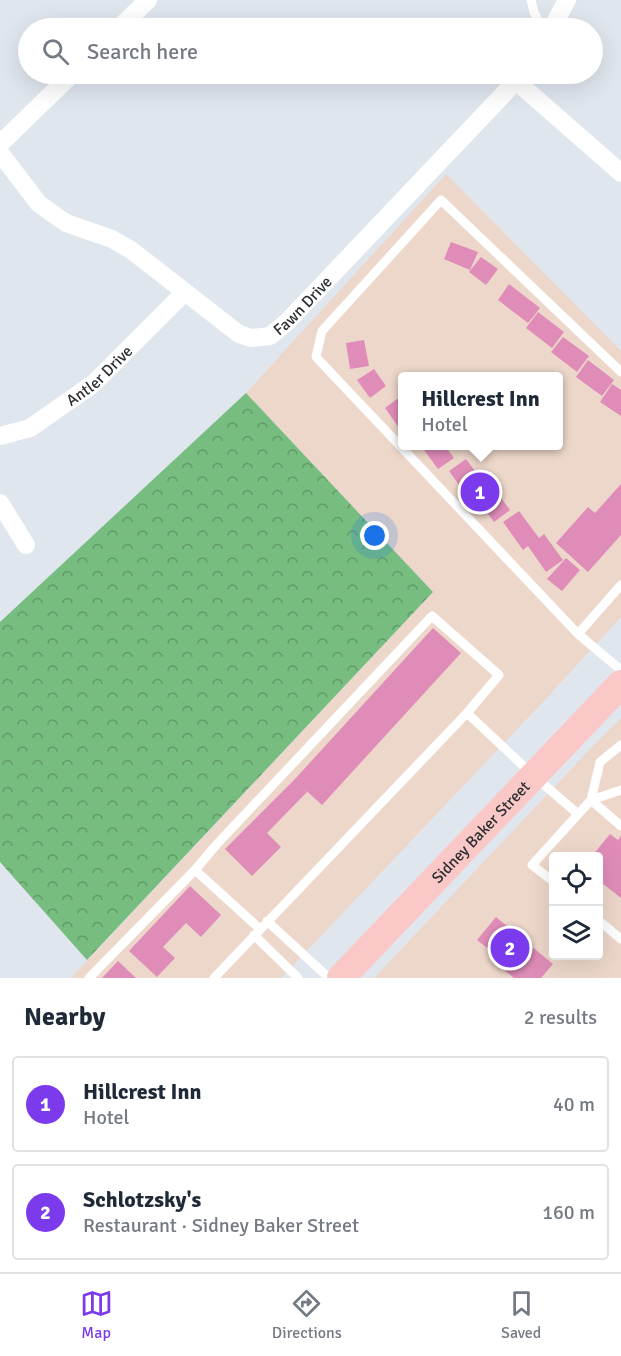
<!DOCTYPE html>
<meta charset="utf-8">
<style>
:root{--surface:#fff;--page:#f2f2f3;--text:#1f2937;--muted:#747a83;--line:#e0e1e3;--accent:#7c3aed}
body{margin:0;font-family:Signika,sans-serif;background:var(--page);color:var(--text)}
.controls{position:absolute;right:18px;bottom:18px;display:grid;overflow:hidden;border-radius:6px;box-shadow:0 6px 24px #0002}
.controls button{width:54px;height:54px;display:grid;place-items:center;padding:0;border:0;border-bottom:2px solid var(--line);background:var(--surface);color:var(--text);font:30px sans-serif}
.you{position:absolute;left:375px;top:536px;width:21px;height:21px;margin:-15px;border:4px solid #fff;border-radius:50%;background:#1a73e8;box-shadow:0 0 0 9px #1a73e833}
.badge{display:grid;place-items:center;width:39px;height:39px;border-radius:50%;background:var(--accent);color:#fff;font-size:20px;font-weight:700}
.pin{position:absolute;translate:-50% -50%;border:3px solid #fff;box-shadow:0 2px 6px #0006}
.popup{position:absolute;left:398px;top:372px;width:165px;height:78px;box-sizing:border-box;display:grid;place-content:center;border-radius:6px;background:var(--surface);filter:drop-shadow(0 2px 4px #0005);font-size:20px;white-space:nowrap;color:var(--muted)}
.popup b{font-size:22px;color:var(--text)}
.popup::after{content:'';position:absolute;left:50%;top:100%;margin-left:-12px;border:12px solid transparent;border-top-color:var(--surface)}
.list{margin:0;padding:0;list-style:none}
h2{display:flex;justify-content:space-between;align-items:center;height:78px;margin:0;padding:0 24px;font-size:26px}
h2 small{font-size:20px;font-weight:400;color:var(--muted)}
.list li{display:grid;grid-template-columns:39px 1fr auto;gap:18px;align-items:center;box-sizing:border-box;height:96px;margin:0 12px 12px;padding:0 12px;border:2px solid var(--line);border-radius:6px}
.list b{display:block;font-size:22px;white-space:nowrap}
.list p{margin:0;font-size:20px;white-space:nowrap;color:var(--muted)}
.list em{font-size:20px;font-style:normal;color:var(--muted)}
.icon{flex:none;width:33px;height:33px;fill:none;stroke:currentColor;stroke-width:2;stroke-linecap:round;stroke-linejoin:round}
.map{position:relative;flex:none;width:621px;height:978px;overflow:hidden}
.search{position:absolute;background:var(--surface);box-shadow:0 6px 24px #0002;left:18px;right:18px;top:18px;height:66px;display:flex;align-items:center;gap:15px;box-sizing:border-box;padding:0 21px;border-radius:33px;color:var(--muted);font-size:22px}
.sheet{height:294px;background:var(--surface)}
nav{display:flex;justify-content:space-around;align-items:center;box-sizing:border-box;height:84px;border-top:2px solid var(--line);background:var(--surface);font-size:16px;color:var(--muted)}
nav a{display:grid;justify-items:center;gap:3px}
nav .on{color:var(--accent)}
.map>svg:first-child{display:block}
.commercial{fill:#edd7ca;fill-rule:evenodd}
.forest{fill:url(#forest-crowns)}
.building{fill:#df8db8}
.lines{fill:none;stroke-linecap:round;stroke-linejoin:round}
.lane{stroke:#fff;stroke-width:9}
.street{stroke:#fff;stroke-width:18}
.primary{stroke:#fac8c6;stroke-width:28}
.labels{text-anchor:middle;stroke-width:4.5;stroke-linejoin:round;paint-order:stroke}
.street-label{font-size:16px;fill:#2b2e30;stroke:#eef4fb}
</style>
<div class="map">
<svg width="621" height="978" viewBox="0 0 621 978">
<defs>
<pattern id="forest-crowns" width="20" height="18" patternUnits="userSpaceOnUse" patternTransform="scale(1.5)"><rect width="20" height="18" fill="#77bd80"/><path d="M2 6a3 3 0 1 1 6 0M12 15a3 3 0 1 1 6 0" fill="none" stroke="#629a69"/></pattern>
</defs>
<rect width="100%" height="100%" fill="#e0e6ee"/>
<path class="commercial" d="M 446,174 L 621,351 L 621,617 L 543,702 L 281,978 L 71,978 L 433,592 L 246,393 ZM 402,376 L 558,376 L 558,446 L 402,446 Z
M 621,718 L 621,978 L 374,978 L 592,747 ZM 554,856 L 598,856 L 598,956 L 554,956 Z"/>
<path class="forest" d="M 246,393 L 433,592 L 87,960 L 0,862 L 0,622 Z"/>
<path class="building" d="M 451,242 L 478,252 L 470,270 L 444,259 Z
M 481,257 L 498,269 L 486,285 L 469,272 Z
M 509,284 L 540,308 L 528,323 L 498,300 Z
M 538,312 L 564,332 L 552,348 L 526,328 Z
M 563,337 L 589,356 L 577,372 L 551,352 Z
M 364,340 L 369,366 L 350,369 L 346,343 Z
M 588,360 L 614,380 L 602,396 L 576,377 Z
M 374,369 L 386,386 L 370,398 L 357,380 Z
M 612,384 L 621,390 L 621,416 L 600,402 Z
M 401,396 L 402,398 L 402,432 L 385,408 Z
M 421,446 L 445,446 L 454,458 L 438,469 Z
M 466,459 L 486,486 L 490,483 L 510,510 L 494,522 L 474,495 L 469,499 L 449,471 Z
M 621,484 L 621,535 L 588,572 L 556,543 L 588,507 L 595,513 Z
M 519,511 L 539,538 L 544,534 L 563,560 L 546,572 L 528,546 L 523,550 L 503,522 Z
M 566,558 L 580,570 L 562,591 L 547,579 Z
M 433,628 L 461,653 L 322,805 L 302,787 L 307,792 L 267,833 L 281,847 L 252,876 L 225,849 L 294,780 Z
M 610,834 L 618,840 L 621,836 L 621,898 L 598,880 L 598,856 L 592,856 Z
M 190,886 L 221,915 L 201,937 L 186,923 L 163,947 L 175,958 L 157,977 L 129,951 Z
M 496,917 L 553,964 L 541,978 L 514,978 L 492,960 L 496,955 L 477,940 Z
M 118,961 L 136,978 L 102,978 Z"/>
<g class="lines">
<path class="lane" d="M 531,0 L 534,12 L 542,28
M 621,372 L 441,200 L 322,331 L 316,357 L 578,634 L 621,585
M 578,634 L 621,670
M 591,800 L 621,826
M 591,800 L 621,790
M 195,870 L 217,844 L 432,616 L 499,675 L 467,713
M 554,882 L 532,865 L 591,800 L 600,762 L 621,745
M 598,920 L 621,939
M 267,921 L 329,978
M 254,935 L 298,978
M 89,978 L 195,870 L 260,929
M 214,978 L 467,713 L 534,776 L 578,814"/>
<g class="street">
<path d="M 119,28 L 148,0"/>
<path d="M 552,28 L 567,0"/>
<path d="M 522,74 L 516,81 L 621,173"/>
<path d="M 0,144 L 72,74"/>
<path id="s1" d="M 0,153 L 39,204 L 66,223 L 112,239 L 131,250 L 239,334 L 251,338 L 270,336 L 287,322 L 516,81"/>
<path id="s2" d="M 0,436 L 30,428 L 93,384 L 184,293"/>
<path d="M 0,503 L 26,545"/>
</g>
<path class="primary" id="s3" d="M 341,978 L 621,684"/>
</g>
<g class="labels">
<g class="street-label">
<text dy="6" stroke="none"><textPath href="#s1" startOffset="381">Fawn Drive</textPath></text>
<text dy="6" stroke="none"><textPath href="#s2" startOffset="118">Antler Drive</textPath></text>
<text dy="6" stroke="none"><textPath href="#s3" startOffset="202">Sidney Baker Street</textPath></text>
</g>
</g>
</svg>
<div class="controls">
<button><svg class="icon" aria-label="locate" viewBox="0 0 24 24"><circle cx="12" cy="12" r="6"/><path d="M12 2v4M12 18v4M2 12h4M18 12h4"/></svg></button>
<button><svg class="icon" aria-label="layers" viewBox="0 0 24 24"><path d="M12 4l9 5-9 5-9-5zM3 14l9 5 9-5"/></svg></button>
</div>
<div class="you"></div>
<div class="pin badge" style="left:480px;top:492px">1</div>
<div class="popup"><b>Hillcrest Inn</b>Hotel</div>
<div class="pin badge" style="left:510px;top:948px">2</div>
<div class="search"><svg class="icon" aria-label="search" viewBox="0 0 24 24"><circle cx="10" cy="10" r="6"/><path d="M15 15l6 6"/></svg>Search here</div>
</div>
<section class="sheet">
<h2>Nearby<small>2 results</small></h2>
<ul class="list">
<li><span class="badge">1</span><div><b>Hillcrest Inn</b><p>Hotel</p></div><em>40 m</em></li>
<li><span class="badge">2</span><div><b>Schlotzsky's</b><p>Restaurant · Sidney Baker Street</p></div><em>160 m</em></li>
</ul>
</section>
<nav>
<a class="on"><svg class="icon" aria-label="map" viewBox="0 0 24 24"><path d="M3 6l6-2 6 2 6-2v14l-6 2-6-2-6 2zM9 4v14M15 6v14"/></svg>Map</a>
<a><svg class="icon" aria-label="directions" viewBox="0 0 24 24"><path d="M12 3l9 9-9 9-9-9zM9 14v-3h6M13 9l2 2-2 2"/></svg>Directions</a>
<a><svg class="icon" aria-label="saved" viewBox="0 0 24 24"><path d="M7 4h10v16l-5-4-5 4z"/></svg>Saved</a>
</nav>
